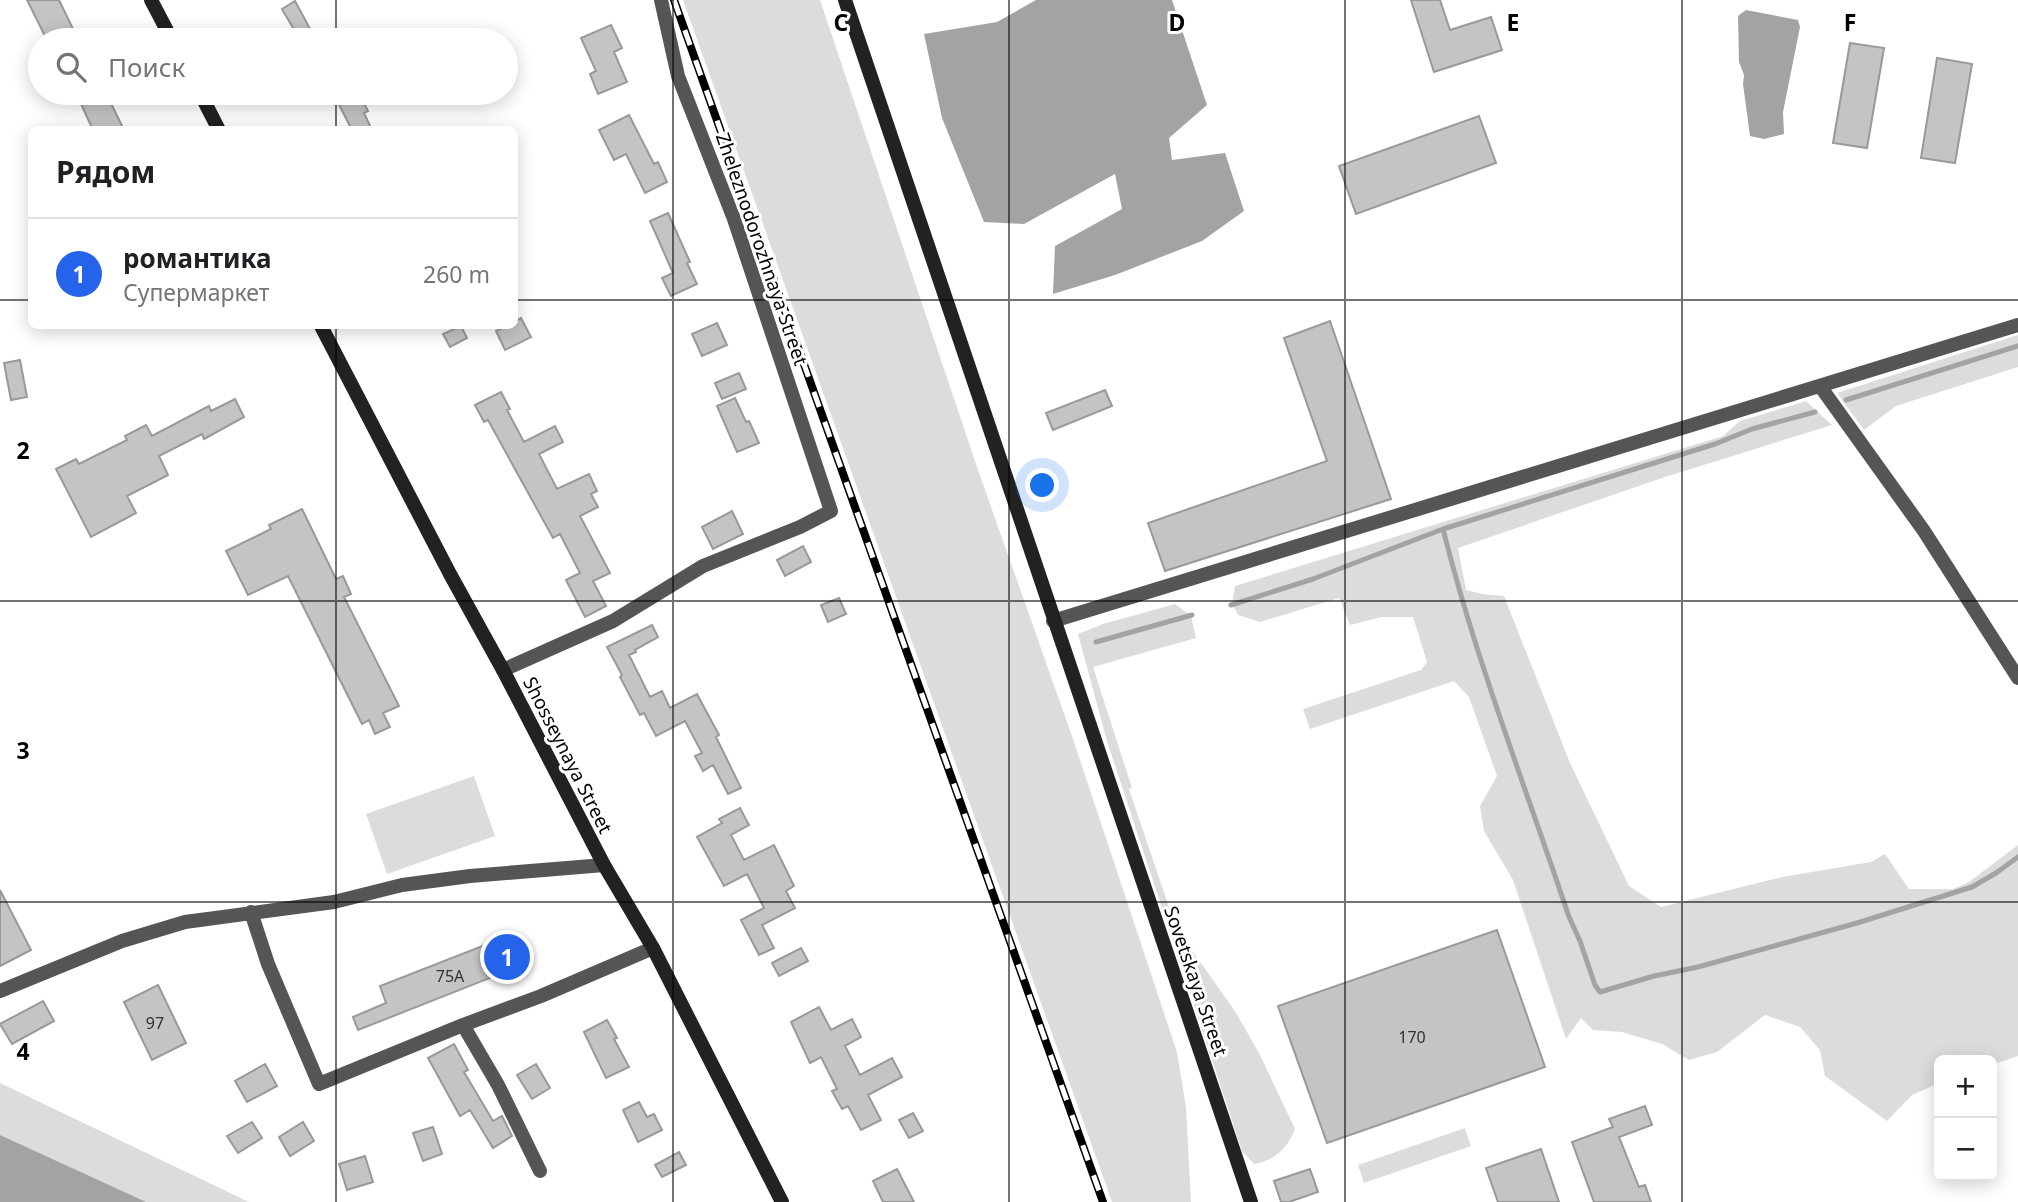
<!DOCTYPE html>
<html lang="ru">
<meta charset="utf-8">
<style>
:root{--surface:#fff;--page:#f2f2f2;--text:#202124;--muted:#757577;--line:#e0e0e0;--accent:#2563eb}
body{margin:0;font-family:"Noto Sans",sans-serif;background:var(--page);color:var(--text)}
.controls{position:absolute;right:21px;bottom:21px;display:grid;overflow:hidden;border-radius:10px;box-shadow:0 4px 18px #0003}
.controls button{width:63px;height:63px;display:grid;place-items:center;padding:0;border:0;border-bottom:2px solid var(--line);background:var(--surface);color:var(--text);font:35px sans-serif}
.you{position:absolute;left:1043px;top:486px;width:24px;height:24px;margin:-18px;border:5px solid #fff;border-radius:50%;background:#1a73e8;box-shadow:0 0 0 10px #1a73e833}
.badge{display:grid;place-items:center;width:46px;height:46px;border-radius:50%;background:var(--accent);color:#fff;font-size:23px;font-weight:700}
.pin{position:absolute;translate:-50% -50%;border:4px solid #fff;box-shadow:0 2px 7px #0006}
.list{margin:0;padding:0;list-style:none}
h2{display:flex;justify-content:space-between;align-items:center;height:91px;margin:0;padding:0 28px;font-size:30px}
h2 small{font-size:23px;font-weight:400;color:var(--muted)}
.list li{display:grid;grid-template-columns:46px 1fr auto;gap:21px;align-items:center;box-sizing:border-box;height:112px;padding:0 28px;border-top:2px solid var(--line)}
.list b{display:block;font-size:26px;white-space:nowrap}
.list p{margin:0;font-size:23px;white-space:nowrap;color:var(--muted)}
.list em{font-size:23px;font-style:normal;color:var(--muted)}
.icon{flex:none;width:38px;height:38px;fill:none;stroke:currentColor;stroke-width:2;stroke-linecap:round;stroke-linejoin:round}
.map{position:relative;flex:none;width:2018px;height:1202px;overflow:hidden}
.search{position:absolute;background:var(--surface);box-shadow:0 4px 18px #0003;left:28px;top:28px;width:490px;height:77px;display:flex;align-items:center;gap:18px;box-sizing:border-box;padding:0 24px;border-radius:38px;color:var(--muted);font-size:26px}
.panel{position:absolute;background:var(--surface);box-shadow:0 4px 18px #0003;left:28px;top:126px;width:490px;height:203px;border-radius:10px}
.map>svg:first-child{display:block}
.green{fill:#dcdcdc}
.water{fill:#a3a3a3}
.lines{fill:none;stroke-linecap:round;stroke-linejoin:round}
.stream{stroke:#a3a3a3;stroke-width:5}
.building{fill:#c4c4c4;stroke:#999;stroke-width:2}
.street{stroke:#555;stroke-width:14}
.secondary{stroke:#222;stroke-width:14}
.rail-casing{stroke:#000;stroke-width:8}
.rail{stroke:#fff;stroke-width:5;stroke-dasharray:16;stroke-linecap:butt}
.grid{fill:none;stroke:#000;stroke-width:2;stroke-opacity:0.55}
.labels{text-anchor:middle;stroke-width:6;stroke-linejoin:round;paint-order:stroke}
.number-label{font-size:16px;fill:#313131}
.street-label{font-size:19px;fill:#000;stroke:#fff}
.grid-label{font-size:23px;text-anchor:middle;font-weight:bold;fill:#000;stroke:#fff;stroke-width:6;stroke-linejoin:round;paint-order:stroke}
</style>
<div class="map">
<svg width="2018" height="1202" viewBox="0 0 2018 1202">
<rect width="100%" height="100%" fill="#fff"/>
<path class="green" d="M 683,0 L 820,0 L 978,470 L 1073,739 L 1177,1052 L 1186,1107 L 1191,1202 L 1112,1202 Z
M 2018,335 L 2018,367 L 1896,406 L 1864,430 L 1837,393 Z
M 1806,401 L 1832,425 L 1665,477 L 1458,548 L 1466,590 L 1482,594 L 1504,596 L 1570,763 L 1629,886 L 1661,907 L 1782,877 L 1871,862 L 1885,854 L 1909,889 L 1953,889 L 1969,882 L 2018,845 L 2018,1056 L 1992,1065 L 1992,1060 L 1939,1060 L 1939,1083 L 1912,1095 L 1887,1121 L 1825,1076 L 1820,1050 L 1800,1027 L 1765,1015 L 1717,1052 L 1689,1060 L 1662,1044 L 1622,1032 L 1593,1030 L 1581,1018 L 1566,1039 L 1513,880 L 1484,831 L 1480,806 L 1497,776 L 1469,697 L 1454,681 L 1310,729 L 1303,709 L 1421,670 L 1427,662 L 1413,617 L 1382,617 L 1350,625 L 1339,598 L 1260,622 L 1238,615 L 1232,604 L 1235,586 L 1723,436 L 1740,421 Z
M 1175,604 L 1191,616 L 1196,638 L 1093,667 L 1132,788 L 1129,789 L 1176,928 L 1235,1011 L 1260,1055 L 1295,1129 C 1287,1149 1275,1160 1254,1164 L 1242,1151 L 1107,741 L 1078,634 L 1103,624 Z
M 474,776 L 495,836 L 387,874 L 366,814 Z
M 0,1083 L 249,1202 L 111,1202 L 0,1157 Z
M 1465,1128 L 1471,1146 L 1364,1183 L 1358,1165 Z"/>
<path class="water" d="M 1036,0 L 1172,0 L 1207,105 L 1169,138 L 1172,160 L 1225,153 L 1244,211 L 1202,241 L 1115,275 L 1053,294 L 1055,246 L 1122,209 L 1115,174 L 1024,224 L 984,222 L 942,118 L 924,34 L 997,22 Z
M 1746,10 L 1798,20 L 1800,27 L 1783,112 L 1784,134 L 1764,139 L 1750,136 L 1743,84 L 1744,75 L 1739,62 L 1738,16 Z
M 0,1135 L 146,1202 L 0,1202 Z"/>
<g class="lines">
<path class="stream" d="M 1846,400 L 2018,346
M 1443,529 C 1476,661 1526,788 1569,917 L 1580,941 L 1595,985 L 1600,992 L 1654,976 L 1698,967 L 1857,923 L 1972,887 L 1996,873 L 2018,857
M 1231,605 L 1313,579 L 1443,529 L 1715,444 L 1752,429 L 1815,412
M 1096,642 L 1192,615"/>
</g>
<path class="building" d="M 27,0 L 59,0 L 75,33 L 61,40 L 47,40 Z
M 1411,0 L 1440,0 L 1450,30 L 1491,17 L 1502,50 L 1434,72 Z
M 295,1 L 316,40 L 300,40 L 282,9 Z
M 611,25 L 622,48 L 614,52 L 627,82 L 598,94 L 590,74 L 596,71 L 581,38 Z
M 1850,43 L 1884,48 L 1867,148 L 1833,143 Z
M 1937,58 L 1972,64 L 1955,163 L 1921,158 Z
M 76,93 L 106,93 L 124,130 L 93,130 Z
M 333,93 L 359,93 L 368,111 L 364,113 L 372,130 L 352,130 Z
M 629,115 L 654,164 L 658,162 L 667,182 L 645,193 L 626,154 L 614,160 L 599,130 Z
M 1479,116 L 1496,163 L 1356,214 L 1339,166 Z
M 668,213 L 690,262 L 687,263 L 697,284 L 671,296 L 662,278 L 673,273 L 650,221 Z
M 521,318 L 531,337 L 505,350 L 496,331 L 507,326 L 514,326 L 514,322 Z
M 1330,321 L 1391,499 L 1165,571 L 1148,523 L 1327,461 L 1284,338 Z
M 717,323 L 727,345 L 702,356 L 692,334 Z
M 461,326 L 467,338 L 450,347 L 443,334 Z
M 20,360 L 27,397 L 11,400 L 4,363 Z
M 739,373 L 746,389 L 722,399 L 715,383 Z
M 1105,390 L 1112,406 L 1053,430 L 1046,413 Z
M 501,392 L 510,409 L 507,410 L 524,442 L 555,426 L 563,442 L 539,454 L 557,489 L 589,474 L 597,491 L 591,494 L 598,507 L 580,516 L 610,573 L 593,581 L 606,606 L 585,617 L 566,580 L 580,573 L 560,534 L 553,538 L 488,420 L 484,422 L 475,405 Z
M 735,398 L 746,422 L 749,421 L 759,443 L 737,452 L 717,406 Z
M 235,399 L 244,417 L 204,439 L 202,434 L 159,456 L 168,475 L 127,496 L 136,513 L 91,537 L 56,469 L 76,459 L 79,464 L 127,440 L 125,436 L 146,425 L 152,436 L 209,406 L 211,411 Z
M 302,509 L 336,579 L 343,576 L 351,594 L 344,597 L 399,706 L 383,713 L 390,727 L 375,734 L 369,720 L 362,724 L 288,576 L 248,595 L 226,551 L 271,529 L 269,525 Z
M 732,511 L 743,534 L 713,549 L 702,527 Z
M 803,546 L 811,562 L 785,576 L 777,560 Z
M 839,598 L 846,614 L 828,622 L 821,605 Z
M 652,625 L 658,637 L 635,650 L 636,652 L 629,655 L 650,697 L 662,691 L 670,708 L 697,694 L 719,735 L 716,737 L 741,788 L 728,794 L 713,765 L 703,771 L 695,756 L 702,753 L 685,721 L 656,736 L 644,713 L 640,715 L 620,677 L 622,675 L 607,647 Z
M 740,808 L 749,825 L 731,835 L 744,860 L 774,845 L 794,886 L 786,891 L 795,908 L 762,925 L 774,948 L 759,955 L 741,920 L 764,908 L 747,874 L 724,886 L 697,837 L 722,823 L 719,819 Z
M 0,890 L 31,950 L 0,966 Z
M 1497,930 L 1545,1067 L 1327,1143 L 1278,1006 Z
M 508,936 L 520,966 L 358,1030 L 353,1017 L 386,1003 L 380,986 Z
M 801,948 L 808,961 L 779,976 L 772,963 Z
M 158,985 L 186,1043 L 152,1060 L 124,1002 Z
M 43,1001 L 54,1021 L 12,1044 L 0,1024 Z
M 819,1007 L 831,1030 L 852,1019 L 861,1037 L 845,1046 L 860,1075 L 892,1058 L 902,1077 L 868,1095 L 881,1120 L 861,1130 L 848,1106 L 842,1109 L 832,1091 L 837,1089 L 821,1057 L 810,1063 L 791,1022 Z
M 607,1020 L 617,1038 L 614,1039 L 629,1067 L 606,1078 L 584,1032 Z
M 454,1044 L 468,1070 L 464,1072 L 493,1121 L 502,1116 L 512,1136 L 493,1148 L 470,1110 L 460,1116 L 428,1058 Z
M 265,1064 L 277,1086 L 247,1102 L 235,1081 Z
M 536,1064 L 550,1088 L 532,1099 L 517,1075 Z
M 639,1102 L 647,1117 L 654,1114 L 662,1130 L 638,1142 L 623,1110 Z
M 1645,1106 L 1652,1125 L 1619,1137 L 1639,1187 L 1645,1185 L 1651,1202 L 1594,1202 L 1572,1142 L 1613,1127 L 1609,1119 Z
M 913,1113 L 923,1131 L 909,1138 L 899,1120 Z
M 252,1122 L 262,1138 L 238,1153 L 227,1136 Z
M 303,1122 L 314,1141 L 290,1156 L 279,1137 Z
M 433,1127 L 442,1154 L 423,1161 L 413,1133 Z
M 1541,1149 L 1559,1202 L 1498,1202 L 1486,1168 Z
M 679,1152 L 686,1165 L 662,1177 L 655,1165 Z
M 365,1156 L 373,1182 L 347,1190 L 339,1164 Z
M 897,1169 L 914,1202 L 883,1202 L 873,1181 Z
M 1310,1169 L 1318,1192 L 1289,1202 L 1281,1202 L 1274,1181 Z"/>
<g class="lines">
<path class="street" d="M 1820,386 L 1924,531 L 2018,678
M 1053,621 L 2018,325
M 503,670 L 613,621 L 703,566 L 800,527 L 831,511 L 734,219 L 678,76 L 661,0
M 251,912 L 268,964 L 319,1084 L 463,1025 L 541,996 L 653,948
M 0,991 L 122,941 L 185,922 L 334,902 L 402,885 L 470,876 L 604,865
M 463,1025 L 498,1085 L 540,1171"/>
<path class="secondary" d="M 151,0 L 172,40
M 845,0 L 1251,1202
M 200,93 L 219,130
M 321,326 L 450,574 L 503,670 L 604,865 L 653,948 L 782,1202"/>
<defs>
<path id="rail" d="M 674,0 L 1103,1202"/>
</defs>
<use href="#rail" class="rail-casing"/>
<use href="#rail" class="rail"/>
</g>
<path class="grid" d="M 336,0 L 336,40M 673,0 L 673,1202M 1009,0 L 1009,1202M 1345,0 L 1345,1202M 1682,0 L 1682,1202M 336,93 L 336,130M 0,300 L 32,300M 514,300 L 2018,300M 336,326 L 336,1202M 0,601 L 2018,601M 0,902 L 2018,902"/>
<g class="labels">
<g class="number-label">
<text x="450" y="982">75А</text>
<text x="155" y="1029">97</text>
<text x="1412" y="1043">170</text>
</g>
<g class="street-label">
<text transform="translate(762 249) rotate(71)" y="7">Zheleznodorozhnaya Street</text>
<text transform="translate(568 755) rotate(63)" y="7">Shosseynaya Street</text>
<text transform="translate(1196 981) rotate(71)" y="7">Sovetskaya Street</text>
</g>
</g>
<g class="grid-label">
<text x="841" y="31">C</text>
<text x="1177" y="31">D</text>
<text x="1513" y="31">E</text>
<text x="1850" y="31">F</text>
<text x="23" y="459">2</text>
<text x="23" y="759">3</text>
<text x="23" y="1060">4</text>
</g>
</svg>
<div class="controls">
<button>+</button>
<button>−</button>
</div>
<div class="you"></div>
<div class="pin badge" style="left:507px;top:957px">1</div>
<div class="search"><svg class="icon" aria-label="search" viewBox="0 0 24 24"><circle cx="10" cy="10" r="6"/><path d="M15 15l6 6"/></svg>Поиск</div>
<section class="panel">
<h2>Рядом<small></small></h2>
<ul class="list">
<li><span class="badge">1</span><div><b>романтика</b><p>Супермаркет</p></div><em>260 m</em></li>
</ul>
</section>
</div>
